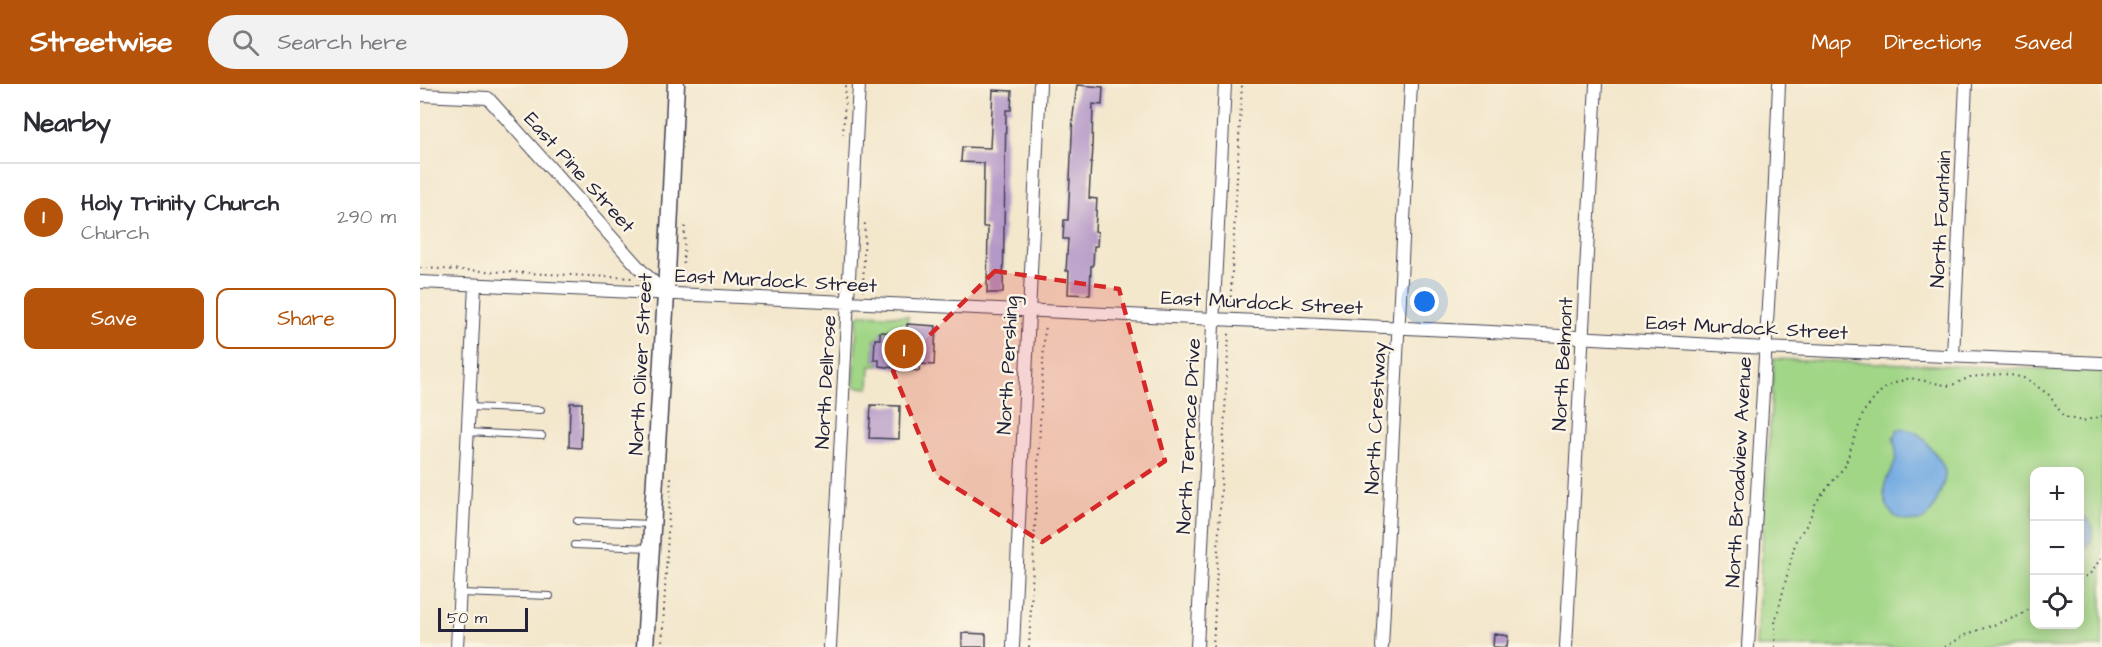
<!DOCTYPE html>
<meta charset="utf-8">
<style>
:root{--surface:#fff;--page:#f2f2f3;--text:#2b2b33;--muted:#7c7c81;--line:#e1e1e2;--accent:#b45309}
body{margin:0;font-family:"Architects Daughter",sans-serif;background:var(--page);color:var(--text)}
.controls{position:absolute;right:18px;bottom:18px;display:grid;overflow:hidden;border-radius:12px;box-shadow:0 3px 15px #0003}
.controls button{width:54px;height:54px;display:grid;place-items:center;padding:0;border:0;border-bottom:2px solid var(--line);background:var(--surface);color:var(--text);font:30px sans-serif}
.scale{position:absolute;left:18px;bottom:15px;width:90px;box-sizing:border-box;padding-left:6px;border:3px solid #22223b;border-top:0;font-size:16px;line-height:21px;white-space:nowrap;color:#22223b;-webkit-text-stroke:4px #fcf5e5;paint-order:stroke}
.you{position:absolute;left:1005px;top:218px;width:21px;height:21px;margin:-15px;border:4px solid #fff;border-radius:50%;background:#1a73e8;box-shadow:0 0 0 9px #1a73e833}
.badge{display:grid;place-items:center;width:39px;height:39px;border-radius:50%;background:var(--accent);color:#fff;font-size:20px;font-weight:700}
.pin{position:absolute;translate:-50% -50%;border:3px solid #fff;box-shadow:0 2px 6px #0006}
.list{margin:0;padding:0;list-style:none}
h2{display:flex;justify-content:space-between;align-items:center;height:78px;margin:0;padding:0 24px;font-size:26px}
h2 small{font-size:20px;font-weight:400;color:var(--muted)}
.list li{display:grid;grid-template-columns:39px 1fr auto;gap:18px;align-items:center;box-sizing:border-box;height:108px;padding:0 24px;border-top:2px solid var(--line)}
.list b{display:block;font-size:22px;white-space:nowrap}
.list p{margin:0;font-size:20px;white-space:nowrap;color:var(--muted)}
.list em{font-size:20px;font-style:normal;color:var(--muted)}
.actions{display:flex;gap:12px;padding:18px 24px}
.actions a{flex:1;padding:14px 0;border:2px solid var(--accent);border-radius:12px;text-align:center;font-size:21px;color:var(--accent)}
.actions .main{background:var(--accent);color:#fff}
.icon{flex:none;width:33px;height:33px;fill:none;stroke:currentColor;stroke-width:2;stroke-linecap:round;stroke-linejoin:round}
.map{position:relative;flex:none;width:1682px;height:563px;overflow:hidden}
header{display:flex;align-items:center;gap:36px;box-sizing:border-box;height:84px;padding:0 30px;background:var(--accent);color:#fff}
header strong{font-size:28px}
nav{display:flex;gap:33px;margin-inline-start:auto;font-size:21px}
.search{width:420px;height:54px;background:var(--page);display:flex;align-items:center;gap:15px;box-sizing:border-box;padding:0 21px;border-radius:33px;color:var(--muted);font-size:22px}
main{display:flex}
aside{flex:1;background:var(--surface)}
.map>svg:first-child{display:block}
.green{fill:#a0d686;stroke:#617c60;stroke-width:1.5;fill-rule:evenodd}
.water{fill:#74abe2;stroke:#4b668e;stroke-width:1.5}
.building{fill:#b498c7}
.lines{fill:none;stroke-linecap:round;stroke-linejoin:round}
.lane-casing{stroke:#414051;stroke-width:8}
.street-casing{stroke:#414051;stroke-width:14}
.secondary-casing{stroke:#414051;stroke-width:19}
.path{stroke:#414051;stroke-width:2;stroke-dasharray:1.5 4.5;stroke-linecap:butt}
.lane{stroke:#fff;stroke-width:6}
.street{stroke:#fff;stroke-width:12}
.secondary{stroke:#fff;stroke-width:16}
.marked{fill:#d62828;fill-opacity:0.2;stroke:#d62828;stroke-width:4.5;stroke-dasharray:12 8;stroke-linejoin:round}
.labels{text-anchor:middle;stroke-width:5;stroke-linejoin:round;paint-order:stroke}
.street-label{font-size:20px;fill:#22223b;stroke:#fcf5e5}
</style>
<header>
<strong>Streetwise</strong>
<div class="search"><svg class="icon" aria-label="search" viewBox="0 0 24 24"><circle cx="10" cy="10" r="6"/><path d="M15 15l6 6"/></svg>Search here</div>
<nav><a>Map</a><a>Directions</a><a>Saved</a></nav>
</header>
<main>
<aside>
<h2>Nearby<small></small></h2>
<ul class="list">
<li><span class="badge">1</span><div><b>Holy Trinity Church</b><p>Church</p></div><em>290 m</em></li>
</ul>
<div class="actions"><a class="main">Save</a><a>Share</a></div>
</aside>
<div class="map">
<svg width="1682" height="563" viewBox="0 0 1682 563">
<rect width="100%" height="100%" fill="#fcf5e5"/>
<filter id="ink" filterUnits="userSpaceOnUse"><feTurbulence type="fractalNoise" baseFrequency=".0167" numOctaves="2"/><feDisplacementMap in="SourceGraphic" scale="12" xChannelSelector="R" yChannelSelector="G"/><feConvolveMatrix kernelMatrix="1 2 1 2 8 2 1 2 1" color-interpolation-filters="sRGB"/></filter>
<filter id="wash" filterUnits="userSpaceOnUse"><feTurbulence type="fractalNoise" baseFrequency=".008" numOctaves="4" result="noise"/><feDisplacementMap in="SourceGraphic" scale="24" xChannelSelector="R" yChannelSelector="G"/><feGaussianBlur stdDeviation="1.35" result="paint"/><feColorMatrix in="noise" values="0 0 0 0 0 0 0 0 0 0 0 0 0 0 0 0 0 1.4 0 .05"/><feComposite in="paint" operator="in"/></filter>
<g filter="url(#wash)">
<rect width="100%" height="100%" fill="#f3e7cc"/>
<path class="green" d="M 441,230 L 488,232 L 487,249 L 461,248 L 460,255 L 455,255 L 454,276 L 459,276 L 459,282 L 450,282 L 449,304 L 437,303 L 434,301 L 437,235 Z
M 1354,275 L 1682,287 L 1682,563 L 1336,563 ZM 1614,388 L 1660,388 L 1660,540 L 1614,540 Z"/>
<path class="water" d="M 1478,345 C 1493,344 1501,350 1509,362 C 1515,369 1524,379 1525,389 C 1526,397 1514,426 1508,432 C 1498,442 1474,437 1468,424 C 1453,389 1486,389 1473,355 Z
M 1660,430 C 1677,439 1676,459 1660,469 Z"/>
<g id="blocks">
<path class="building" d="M 657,1 L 683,3 L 682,21 L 673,20 L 672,63 L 673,63 L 672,78 L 671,78 L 669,114 L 677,115 L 675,147 L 678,148 L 677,162 L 674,162 L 673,182 L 671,182 L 670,211 L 648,210 L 649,187 L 646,187 L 648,155 L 643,155 L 644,136 L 648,136 L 653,32 Z
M 573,6 L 592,7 L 591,26 L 586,26 L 583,209 L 567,209 L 568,143 L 563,143 L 564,79 L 541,78 L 542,63 L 570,64 Z
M 487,240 L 516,242 L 514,281 L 500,280 L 499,287 L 459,282 L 459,276 L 454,276 L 455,255 L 460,255 L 460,248 L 487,249 Z
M 150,319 L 162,319 L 161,364 L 149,363 Z
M 451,321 L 480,322 L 479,355 L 449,354 Z
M 542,549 L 566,550 L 566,563 L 542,563 Z
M 1074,550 L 1088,552 L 1087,563 L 1073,563 Z"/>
</g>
</g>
<g filter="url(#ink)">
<use href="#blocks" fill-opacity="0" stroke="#414051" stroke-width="1.5"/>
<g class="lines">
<defs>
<path id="lane" d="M 49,323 L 121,326
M 48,348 L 122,352
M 157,437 L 231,440
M 154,461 L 230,464
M 40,509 L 130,512"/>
<path id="street" d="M 0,11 L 68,14 L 220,185 L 246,210
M 0,198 L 1071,248 L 1345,264 L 1682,279
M 1533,272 L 1546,0
M 37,563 L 55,201
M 410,563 L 439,0
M 593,563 L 620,0
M 777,563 L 805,0
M 962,563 L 991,0
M 1146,563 L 1176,0
M 1328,563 L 1354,119 L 1359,0"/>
<path id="secondary" d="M 225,563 L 246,210 L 256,0"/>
</defs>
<use href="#lane" class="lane-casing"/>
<use href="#street" class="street-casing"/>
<use href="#secondary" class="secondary-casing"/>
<path class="path" d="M 423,51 L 426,0
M 0,184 L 213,194
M 263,198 L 265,141
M 443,207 L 445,135
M 810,225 L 822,0
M 1660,496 L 1672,488 L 1682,472
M 242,563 L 251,392
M 609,563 L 625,240
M 793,563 L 809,249
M 1355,563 L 1355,539 L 1376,456 L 1388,439 L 1396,418 L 1425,382 L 1444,327 L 1462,306 L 1472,300 L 1490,294 L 1530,302 L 1550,293 L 1583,290 L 1596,292 L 1607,295 L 1629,311 L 1644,333 L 1663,337 L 1682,332
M 1525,563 L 1547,550 L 1599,532 L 1614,522"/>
<use href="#lane" class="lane"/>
<use href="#street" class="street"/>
<use href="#secondary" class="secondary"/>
</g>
</g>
<path class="marked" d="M 575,187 L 699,205 L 745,377 L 622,458 L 516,391 L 473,287 Z"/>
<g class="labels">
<g class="street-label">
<text transform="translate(160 88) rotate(48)" y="7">East Pine Street</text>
<text transform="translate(1520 135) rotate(-87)" y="7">North Fountain</text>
<text transform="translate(356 196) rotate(3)" y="7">East Murdock Street</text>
<text transform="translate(842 218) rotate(3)" y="7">East Murdock Street</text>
<text transform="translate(1327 243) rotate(3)" y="7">East Murdock Street</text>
<text transform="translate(220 280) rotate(-87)" y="7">North Oliver Street</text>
<text transform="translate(1142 280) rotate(-87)" y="7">North Belmont</text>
<text transform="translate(587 281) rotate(-87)" y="7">North Pershing</text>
<text transform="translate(405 298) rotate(-87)" y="7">North Dellrose</text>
<text transform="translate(955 334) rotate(-87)" y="7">North Crestway</text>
<text transform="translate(768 352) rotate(-87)" y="7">North Terrace Drive</text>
<text transform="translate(1318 388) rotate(-87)" y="7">North Broadview Avenue</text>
</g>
</g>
</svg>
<div class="controls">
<button>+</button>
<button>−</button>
<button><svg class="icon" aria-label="locate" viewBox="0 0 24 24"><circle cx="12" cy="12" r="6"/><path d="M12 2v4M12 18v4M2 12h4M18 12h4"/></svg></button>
</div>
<div class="scale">50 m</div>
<div class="you"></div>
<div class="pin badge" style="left:484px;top:265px">1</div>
</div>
</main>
